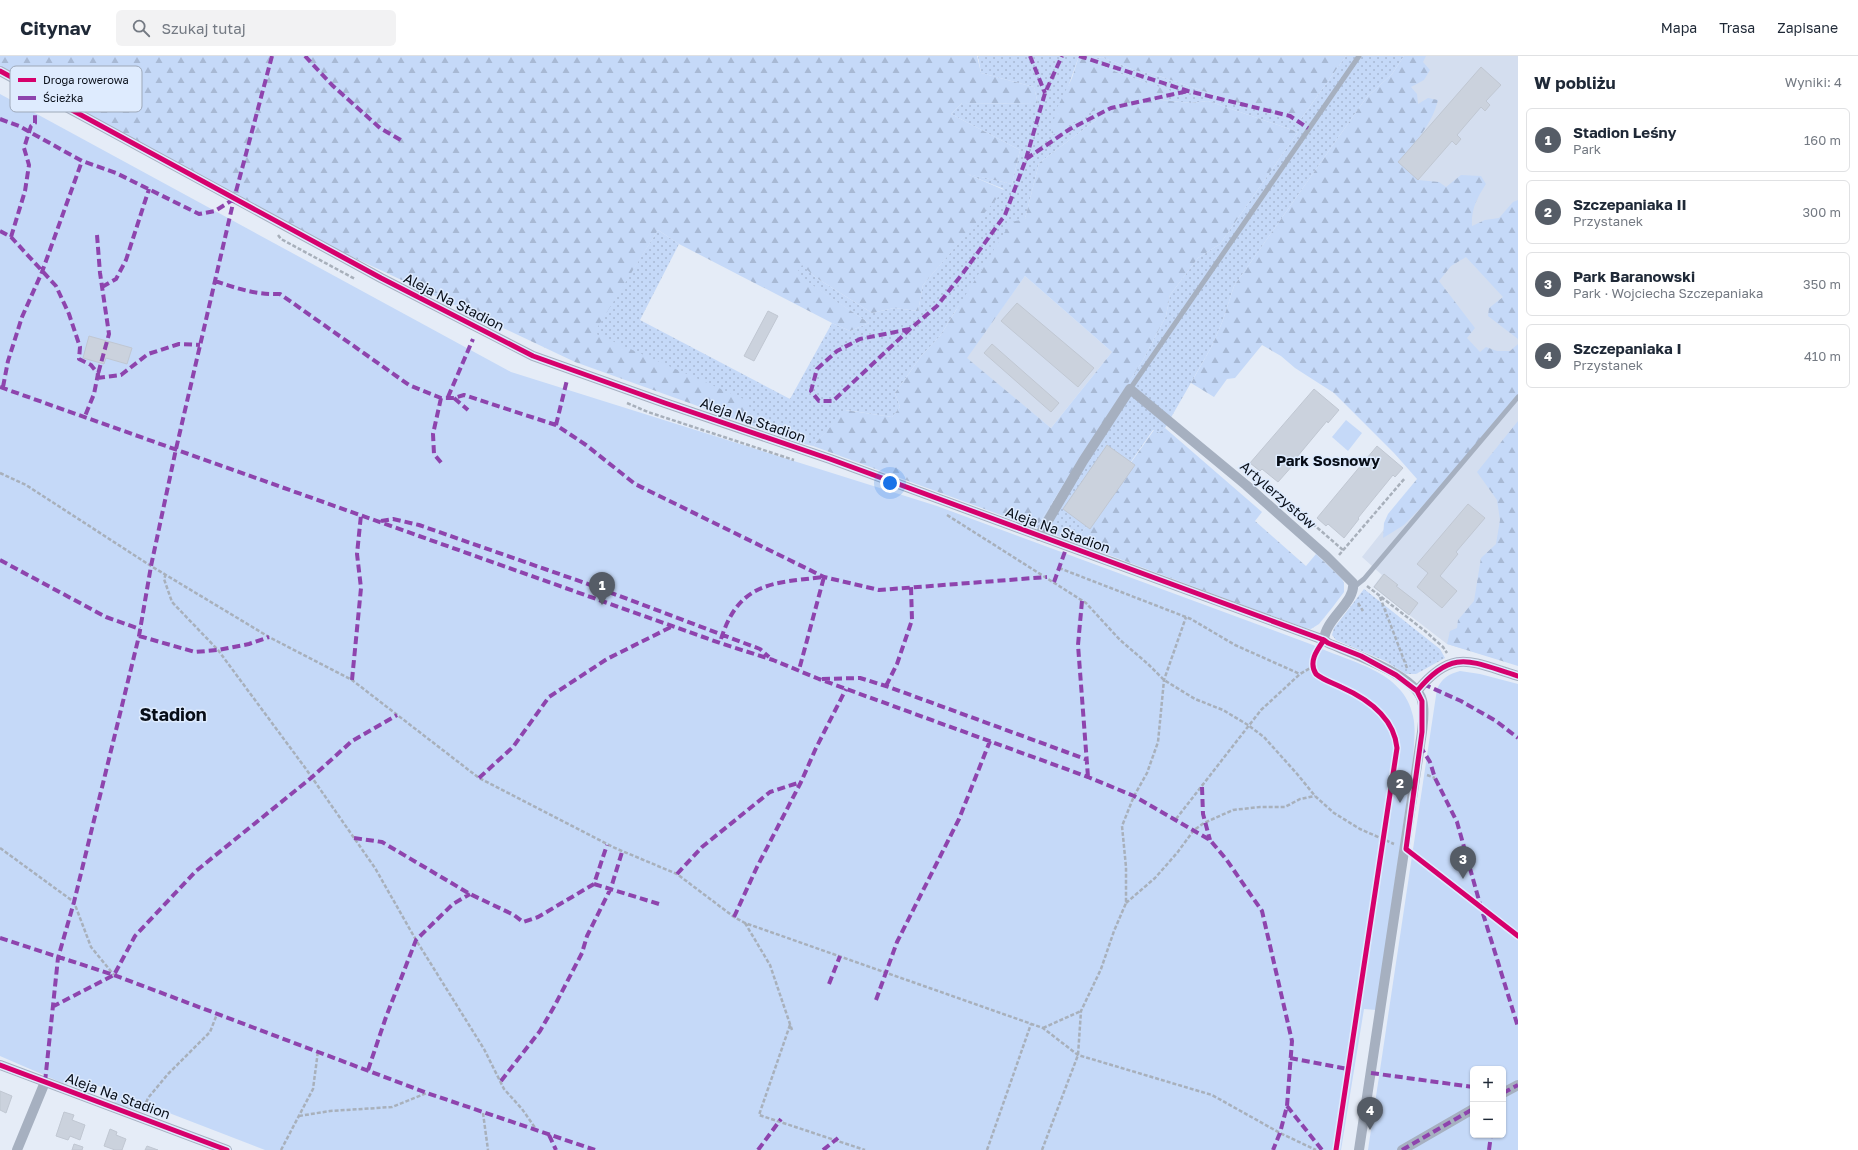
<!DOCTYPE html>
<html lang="pl">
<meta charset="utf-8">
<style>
:root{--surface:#fff;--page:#f2f2f3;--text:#1f2937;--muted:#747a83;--line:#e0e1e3;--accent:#555c66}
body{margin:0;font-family:"Golos Text",sans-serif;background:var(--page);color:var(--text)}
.controls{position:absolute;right:12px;bottom:12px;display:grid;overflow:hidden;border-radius:6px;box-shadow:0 1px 3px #0004}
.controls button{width:36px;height:36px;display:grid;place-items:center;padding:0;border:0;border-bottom:1px solid var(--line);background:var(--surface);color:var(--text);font:20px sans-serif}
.you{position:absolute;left:890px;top:427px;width:14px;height:14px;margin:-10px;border:3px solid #fff;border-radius:50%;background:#1a73e8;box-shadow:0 0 0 6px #1a73e833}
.badge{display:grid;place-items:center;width:26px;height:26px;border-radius:50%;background:var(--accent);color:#fff;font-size:13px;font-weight:700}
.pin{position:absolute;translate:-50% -33px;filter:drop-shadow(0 1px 2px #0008)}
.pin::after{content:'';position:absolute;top:21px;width:14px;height:12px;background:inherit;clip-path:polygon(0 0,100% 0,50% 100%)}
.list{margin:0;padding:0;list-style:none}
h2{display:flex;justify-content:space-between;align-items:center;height:52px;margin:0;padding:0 16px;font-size:17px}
h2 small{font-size:13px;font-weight:400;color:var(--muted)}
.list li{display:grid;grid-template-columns:26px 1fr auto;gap:12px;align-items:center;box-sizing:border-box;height:64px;margin:0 8px 8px;padding:0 8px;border:1px solid var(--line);border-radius:6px}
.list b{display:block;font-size:15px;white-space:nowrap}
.list p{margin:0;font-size:13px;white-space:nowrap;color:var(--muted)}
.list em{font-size:13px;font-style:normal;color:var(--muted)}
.icon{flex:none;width:22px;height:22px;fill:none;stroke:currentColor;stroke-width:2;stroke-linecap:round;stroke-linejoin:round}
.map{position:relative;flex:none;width:1518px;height:1094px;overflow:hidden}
header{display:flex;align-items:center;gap:24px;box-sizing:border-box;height:56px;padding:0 20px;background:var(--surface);border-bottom:1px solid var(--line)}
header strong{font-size:19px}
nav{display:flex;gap:22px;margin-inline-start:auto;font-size:14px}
.search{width:280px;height:36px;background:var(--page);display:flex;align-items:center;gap:10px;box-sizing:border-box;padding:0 14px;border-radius:6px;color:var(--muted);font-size:15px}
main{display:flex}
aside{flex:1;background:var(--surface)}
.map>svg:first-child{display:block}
.built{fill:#d4deef}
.grass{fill:url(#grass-dots)}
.forest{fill:url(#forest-firs);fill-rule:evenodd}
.park{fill:#c5d9f8;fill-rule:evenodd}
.building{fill:#cbd2dd;stroke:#c0c7d2}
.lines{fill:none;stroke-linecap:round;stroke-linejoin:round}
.path{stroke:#a8b0bb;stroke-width:2.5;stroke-dasharray:4 2;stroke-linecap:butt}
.lane{stroke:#a6b0c0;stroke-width:5}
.street{stroke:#a6b0c0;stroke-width:10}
.quiet{stroke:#8e44ad;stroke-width:4;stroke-dasharray:8 4;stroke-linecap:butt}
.cycleway-casing{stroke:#deebfe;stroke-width:8}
.cycleway{stroke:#d6006c;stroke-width:5}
.labels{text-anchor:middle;stroke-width:3;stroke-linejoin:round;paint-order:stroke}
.street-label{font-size:14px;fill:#080e18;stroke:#deebfe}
.neighbourhood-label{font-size:15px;font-weight:bold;fill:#080e18;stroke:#deebfe}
.district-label{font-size:18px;font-weight:bold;fill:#080e18;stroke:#deebfe}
.key{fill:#deebfe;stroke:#9ea9b9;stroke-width:1}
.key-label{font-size:11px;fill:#080e18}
</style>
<header>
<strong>Citynav</strong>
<div class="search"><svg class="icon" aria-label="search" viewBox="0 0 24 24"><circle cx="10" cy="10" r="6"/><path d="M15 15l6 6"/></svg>Szukaj tutaj</div>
<nav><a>Mapa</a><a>Trasa</a><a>Zapisane</a></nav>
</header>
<main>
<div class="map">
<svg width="1518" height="1094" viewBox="0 0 1518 1094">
<defs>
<pattern id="grass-dots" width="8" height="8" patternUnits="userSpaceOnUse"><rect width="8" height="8" fill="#c5d9f8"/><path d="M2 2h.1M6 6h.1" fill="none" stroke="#a8b9d4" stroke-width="1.8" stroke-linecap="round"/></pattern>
<pattern id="forest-firs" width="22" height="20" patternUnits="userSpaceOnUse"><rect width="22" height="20" fill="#c5d9f8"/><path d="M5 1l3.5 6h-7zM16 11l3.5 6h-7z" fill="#a8b9d4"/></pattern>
</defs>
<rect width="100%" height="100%" fill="#e5ecf7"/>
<path class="built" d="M 1420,0 L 1518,0 L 1518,609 L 1447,588 L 1373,531 L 1382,519 L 1362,501 L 1424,423 L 1329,322 Z
M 1025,220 L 1112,296 L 1051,372 L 966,302 Z"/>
<path class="grass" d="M 978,0 L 1079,0 L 1051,79 L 1099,51 L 1096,64 L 1039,107 L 1025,163 L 956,254 L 940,280 L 922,299 L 895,337 L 900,351 L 892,361 L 846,354 L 813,390 L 804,388 L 808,380 L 751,359 L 593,277 L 658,174 L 679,188 L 640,264 L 790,343 L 832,267 L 850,275 L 869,267 L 795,218 L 802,208 L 815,221 L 872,257 L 894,252 L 918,255 L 923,229 L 1004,133 L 964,117 L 1012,128 L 1020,94 L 951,58 L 962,47 L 1038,48 L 1034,31 L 981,17 Z
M 1346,0 L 1404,0 L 1392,18 L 1366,42 L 1234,230 L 1223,264 L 1212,290 L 1165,372 L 1159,377 L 1153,374 L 1080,479 L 1079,485 L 1082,489 L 1036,472 L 1143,304 L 1166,260 L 1170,239 L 1198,202 L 1220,188 L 1298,76 L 1208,45 L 1191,47 L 1150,43 L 1176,37 L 1121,18 L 1089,4 L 1102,1 L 1134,14 L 1159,20 L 1298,67 Z
M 1364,533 L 1440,593 L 1445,602 L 1416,618 L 1406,618 L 1385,605 L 1336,584 L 1332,579 L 1334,572 Z"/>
<path class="forest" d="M 0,0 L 977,0 L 981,17 L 1034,31 L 1038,48 L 962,47 L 951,58 L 1020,94 L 1012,128 L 967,118 L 1004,134 L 923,229 L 918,255 L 894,252 L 872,257 L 815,221 L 802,209 L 796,218 L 869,267 L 850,275 L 832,267 L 679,188 L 658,174 L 594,277 L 748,345 L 751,359 L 808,380 L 804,388 L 575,306 L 338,194 L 0,11 Z
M 1079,0 L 1346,0 L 1298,67 L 1159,20 L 1134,14 L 1102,1 L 1090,4 L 1121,18 L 1177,37 L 1151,43 L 1191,47 L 1208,45 L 1298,76 L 1220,188 L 1198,202 L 1170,239 L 1166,260 L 1143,304 L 1036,472 L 813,390 L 845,354 L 892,361 L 900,351 L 895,337 L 922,299 L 940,280 L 1011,166 L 1025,163 L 1039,107 L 1096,64 L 1098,52 L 1051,80 L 1056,54 L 1072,22 ZM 1025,220 L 1112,296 L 1051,372 L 967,302 Z
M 1404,0 L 1426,0 L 1423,6 L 1430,14 L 1424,24 L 1411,31 L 1417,38 L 1418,48 L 1428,42 L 1438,44 C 1432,69 1414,88 1398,106 L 1418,124 L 1439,126 L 1446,131 L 1461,119 L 1481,120 L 1486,128 C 1477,142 1471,153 1472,170 L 1485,164 L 1499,162 L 1513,146 L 1518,144 L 1518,283 L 1488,260 L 1489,252 L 1503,241 L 1466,201 L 1451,210 L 1439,225 L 1475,272 L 1467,282 L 1480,296 L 1486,291 L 1497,295 L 1510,295 L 1518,288 L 1518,339 L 1436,436 L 1404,469 L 1383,482 L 1384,467 L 1388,458 L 1417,423 L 1394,397 L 1334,337 L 1295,312 L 1281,300 L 1262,289 L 1235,322 L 1227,323 L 1214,341 L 1191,327 L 1212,290 L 1223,264 L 1234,230 L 1366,42 L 1392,18 Z
M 1518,365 L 1518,610 L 1447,588 L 1450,575 L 1457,572 L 1458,564 L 1474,545 L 1481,502 L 1496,488 L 1500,464 L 1497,444 L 1477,416 Z
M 1165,372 L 1262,456 L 1255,465 L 1306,510 L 1316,498 L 1342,523 L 1344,527 L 1344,536 L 1332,552 L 1319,568 L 1311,573 L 1305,572 L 1082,489 L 1079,485 L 1080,479 L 1154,374 L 1159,377 Z"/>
<path class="park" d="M 0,38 L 511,316 L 937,450 L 1313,589 C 1348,606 1404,614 1413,660 C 1416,673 1414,688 1413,702 L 1376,954 L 1364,953 L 1341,1094 L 265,1094 L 151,1050 L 148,1057 L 114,1047 L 117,1037 L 71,1020 L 67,1029 L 0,1000 Z
M 1346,364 L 1362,377 L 1348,395 L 1332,381 Z
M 1460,615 L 1480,618 L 1518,628 L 1518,1094 L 1368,1094 L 1437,633 C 1442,622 1449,618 1460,615 ZM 1473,1013 L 1503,1013 L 1503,1079 L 1473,1079 Z"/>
<path class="building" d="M 1481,11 L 1501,29 L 1486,45 L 1490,49 L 1485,55 L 1481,51 L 1457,79 L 1461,83 L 1456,89 L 1452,85 L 1418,124 L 1398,106 Z
M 1017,247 L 1094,312 L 1078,331 L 1001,265 Z
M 768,255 L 778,260 L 754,305 L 744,300 Z
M 89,280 L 132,292 L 127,308 L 106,302 L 104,308 L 83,302 Z
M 992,288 L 1059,347 L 1051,356 L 984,297 Z
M 1314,333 L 1339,354 L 1328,367 L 1327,365 L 1292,407 L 1294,408 L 1278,426 L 1262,413 L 1260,415 L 1250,407 Z
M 1107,389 L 1135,409 L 1090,473 L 1063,453 Z
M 1377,390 L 1403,412 L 1395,421 L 1393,419 L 1358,462 L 1359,463 L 1344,482 L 1328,468 L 1326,470 L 1317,462 Z
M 1468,448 L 1485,462 L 1456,496 L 1458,498 L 1440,520 L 1457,535 L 1442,552 L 1417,531 L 1428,517 L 1417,508 Z
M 1384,518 L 1398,529 L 1396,530 L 1418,547 L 1409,559 L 1374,531 Z
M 0,1035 L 12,1040 L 6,1057 L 0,1054 Z
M 64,1056 L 74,1059 L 72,1064 L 85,1069 L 80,1084 L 70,1080 L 68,1084 L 56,1080 Z
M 110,1073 L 117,1076 L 116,1079 L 126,1083 L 122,1094 L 115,1094 L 104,1090 Z
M 74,1088 L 83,1091 L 82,1094 L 72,1094 Z
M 147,1090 L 158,1094 L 145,1094 Z"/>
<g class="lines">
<path class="path" d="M 278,179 L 281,183 L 355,223
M 627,347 L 648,356 L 794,404
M 0,417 L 26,429 L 151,510 L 269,581 L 352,624 L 479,722 L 615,792 L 677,818 L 734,861 L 745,867 L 1043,972 L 1078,999 L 1212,1039 L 1280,1077 L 1316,1094
M 1290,448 L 1343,494
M 947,459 L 1086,547 L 1120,584 L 1148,608 L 1164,624 L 1195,643 L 1223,654 L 1248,669 L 1264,681 L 1298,719 L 1315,740 L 1334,757 L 1360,773 L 1394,788
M 1339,499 L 1405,422
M 1059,512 L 1191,563 L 1235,589 L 1300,618
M 166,518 L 164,523 L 172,546 L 218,594 L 306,713 L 375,812 L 416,884 L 484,993 L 504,1033 L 522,1053 L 536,1073
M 1367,530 L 1425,575 L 1443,591 L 1447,597
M 1380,541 L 1407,612
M 1358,547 L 1363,555
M 1427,719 L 1435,722
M 1176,763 L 1261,654 L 1300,618 L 1312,611
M 0,792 L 74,846 L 91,891 L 114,919
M 1126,847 L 1155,822 L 1177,797 L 1194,774 L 1204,767 L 1233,754 L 1260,751 L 1285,751 L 1300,743 L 1315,740
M 745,867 L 770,909 L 792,974
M 790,969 L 759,1059 L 865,1094
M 1043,972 L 1081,955
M 144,1052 L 148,1042 L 168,1018 L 210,976 L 217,958
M 483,1057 L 488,1094
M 299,1060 L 330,1055 L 392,1051 L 427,1037
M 281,1094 L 313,1033 L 318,995
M 987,1094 L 1031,968
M 1042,1094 L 1078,999 L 1081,955 L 1101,913 L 1114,875 L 1126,847 L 1126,811 L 1122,770 L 1134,740 L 1147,717 L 1158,686 L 1164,624 L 1186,561"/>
<path class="lane" d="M 1130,333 L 1359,0
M 1354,531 L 1364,523 L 1518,341"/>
<path class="street" d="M 0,15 L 381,222 L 533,300 L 665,347 L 830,403 L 1324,584 L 1328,587 C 1351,597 1415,619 1422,644 C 1425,654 1423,666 1422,676 L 1359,1094
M 1039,480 L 1083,405 L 1130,333 L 1246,429 L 1326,500 L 1353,527 C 1356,546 1325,563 1324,584
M 1417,635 C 1453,591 1471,606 1518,620
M 0,1009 L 227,1094
M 1503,1037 L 1518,1029
M 17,1094 L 45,1026
M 1402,1094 L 1473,1053"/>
<path class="quiet" d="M 305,0 L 332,29 L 380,72 L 404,86
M 1030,0 L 1045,37
M 1079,0 L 1188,35 L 1290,60 L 1308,72
M 0,63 L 19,70 L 82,105 L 116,117 L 199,158 L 215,155 L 234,143
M 1026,103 L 1070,73 L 1111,52 L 1188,35
M 0,175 L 11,181 L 56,230 L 69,258 L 80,291 L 79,303 L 91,309 L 98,318 L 94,338 L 85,360
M 97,179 L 100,217 L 109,278 L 98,318
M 11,181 L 25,135 L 29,109 L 24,92 L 31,70 L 35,67 L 35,56 L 39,36
M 215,225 C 239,233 256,239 280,238 L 409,329 L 441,342 L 454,342 L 464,339 L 556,369 L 586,389 L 635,428 L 824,521 L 879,534 L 1047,521
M 102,231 L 116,223 L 126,204 L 149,133
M 910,273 L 860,283 L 837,295 L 817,313 L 811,335 L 819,345 L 833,345 L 910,273 L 937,250 L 963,217 L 1005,159 L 1026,103 L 1045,37 L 1062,0
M 97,322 L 121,319 L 148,298 L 179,288 L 200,289
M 0,331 L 720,587 L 773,604 L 819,623 L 1088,721 L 1134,740 L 1210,784 L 1226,803 L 1262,855 L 1292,985 L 1287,1050 L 1280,1077 L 1273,1094
M 3,331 L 8,305 L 22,261 L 42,216 L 82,105
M 448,341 L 473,283
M 441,342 L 433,378 L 434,398 L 443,409
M 454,342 L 468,354
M 556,369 L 567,324
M 381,465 L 393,463 L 419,469 L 585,527 L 760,593 L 769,601
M 0,504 L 106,561 L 140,573
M 1054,526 L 1067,490
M 1082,545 L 1078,589 L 1088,721
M 139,580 L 195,596 L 218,594 L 249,588 L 269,581
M 721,583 C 739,526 772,527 824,521 L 799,614
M 822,623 L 860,622 L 886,630 L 1088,704
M 352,624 L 361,532 L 357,498 L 361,459
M 1423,628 L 1461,645 L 1496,665 L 1518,682
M 886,630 L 897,608 L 912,564 L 911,531
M 1420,690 L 1430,706 L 1435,722 L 1457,766 L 1480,848 L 1518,971
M 479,722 L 513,691 L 549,641 L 607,603 L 673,570
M 1202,731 L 1203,758 L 1210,784
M 354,782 L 382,786 L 470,838 L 514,859 L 523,866 L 538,861 L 594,828 L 607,789
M 677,818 L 702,791 L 770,736 L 801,726
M 594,828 L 659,848
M 734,861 L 757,811 L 801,726 L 816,692 L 846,633
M 0,882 L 114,919 L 427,1037 L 595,1094
M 829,928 L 840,900
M 876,944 L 897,886 L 959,763 L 990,685
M 52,951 L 114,919 L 135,880 L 196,815 L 311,722 L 352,685 L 397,659
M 1290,1002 L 1348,1013
M 368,1014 L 386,961 L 416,884 L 453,848 L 470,838
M 1371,1017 L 1473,1031
M 501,1025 L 540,975 L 555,949 L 582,897 L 587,880 L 611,832 L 622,796
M 45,1026 L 58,902 L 74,846 L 139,580 L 151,510 L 176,393 L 234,143 L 272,0
M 1503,1037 L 1518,1029
M 1287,1050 L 1322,1094
M 549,1079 L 556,1094
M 758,1094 L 781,1063
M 823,1094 L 838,1082
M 1402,1094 L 1473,1053
M 1489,1094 L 1491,1079"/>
<defs>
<path id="cycleway" d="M 0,15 L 381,222 L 533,300 L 665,347 L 830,403 L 1324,584 L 1328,587 L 1361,600 L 1396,619 L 1417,635 L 1422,645 L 1422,676 L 1406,793 L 1518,880
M 1324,584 C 1317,594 1308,606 1316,618 C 1323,624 1333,627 1341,631 C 1368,643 1394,661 1397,692 L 1336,1094
M 1417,635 C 1453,591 1471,606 1518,620
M 0,1009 L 227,1094"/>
</defs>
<use href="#cycleway" class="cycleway-casing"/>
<use href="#cycleway" class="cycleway"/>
</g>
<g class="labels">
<g class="street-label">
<text transform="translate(454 246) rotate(27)" y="5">Aleja Na Stadion</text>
<text transform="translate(753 364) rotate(19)" y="5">Aleja Na Stadion</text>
<text transform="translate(1278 439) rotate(41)" y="5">Artylerzystów</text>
<text transform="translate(1058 474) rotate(20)" y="5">Aleja Na Stadion</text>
<text transform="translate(118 1040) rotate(20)" y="5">Aleja Na Stadion</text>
</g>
<g class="neighbourhood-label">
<text x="1328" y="410">Park Sosnowy</text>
</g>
<g class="district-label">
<text x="173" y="665">Stadion</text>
</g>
</g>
<rect x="10" y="10" width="132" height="46" rx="6" class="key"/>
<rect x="18" y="22" width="18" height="4" fill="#d6006c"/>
<rect x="18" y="40" width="18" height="4" fill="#8e44ad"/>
<g class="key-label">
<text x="43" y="28">Droga rowerowa</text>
<text x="43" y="46">Ścieżka</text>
</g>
</svg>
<div class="controls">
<button>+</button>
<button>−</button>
</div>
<div class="you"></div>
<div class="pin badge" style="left:602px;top:549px">1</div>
<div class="pin badge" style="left:1400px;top:747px">2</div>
<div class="pin badge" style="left:1463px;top:823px">3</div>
<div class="pin badge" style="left:1370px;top:1074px">4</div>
</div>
<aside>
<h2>W pobliżu<small>Wyniki: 4</small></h2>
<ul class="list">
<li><span class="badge">1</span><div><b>Stadion Leśny</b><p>Park</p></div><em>160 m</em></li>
<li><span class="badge">2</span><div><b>Szczepaniaka II</b><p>Przystanek</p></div><em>300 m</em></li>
<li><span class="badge">3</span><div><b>Park Baranowski</b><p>Park · Wojciecha Szczepaniaka</p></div><em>350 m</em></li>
<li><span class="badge">4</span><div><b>Szczepaniaka I</b><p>Przystanek</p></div><em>410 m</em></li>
</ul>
</aside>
</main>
